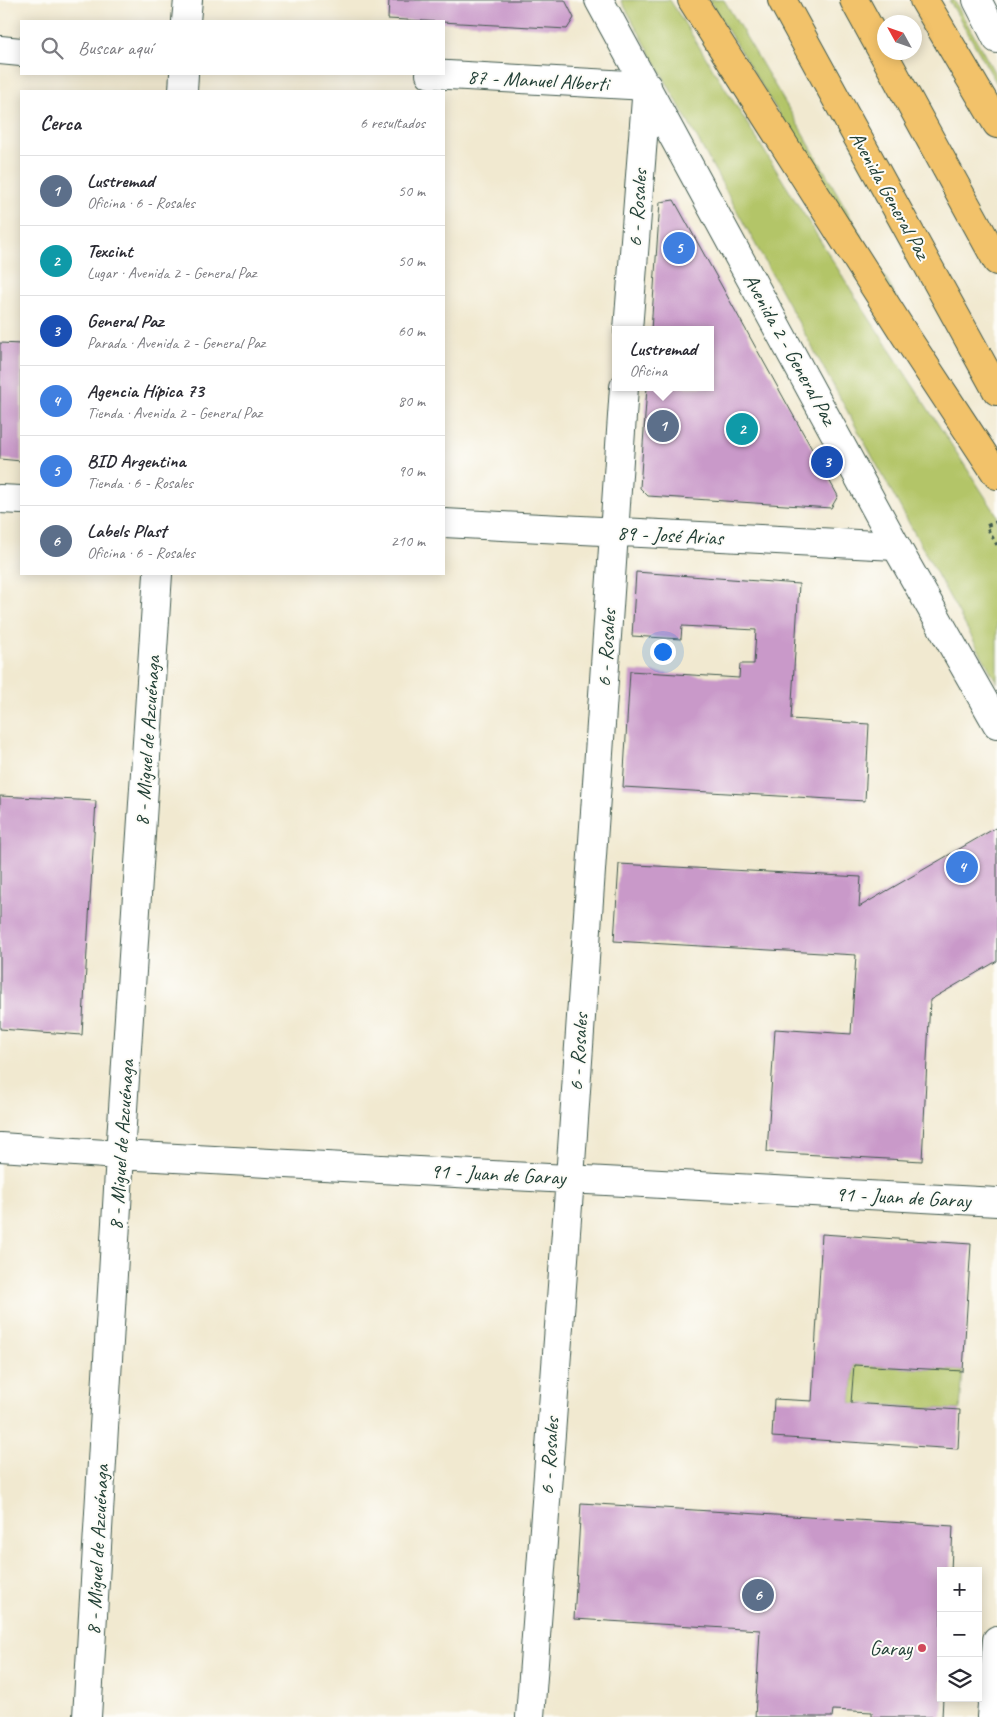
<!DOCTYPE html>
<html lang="es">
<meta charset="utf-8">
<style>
:root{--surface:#fff;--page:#f7f7f7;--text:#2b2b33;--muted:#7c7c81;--line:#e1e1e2;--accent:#d1495b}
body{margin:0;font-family:Caveat,sans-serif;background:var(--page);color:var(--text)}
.controls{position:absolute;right:15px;bottom:15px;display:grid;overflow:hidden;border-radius:0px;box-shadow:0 2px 12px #0003}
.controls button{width:45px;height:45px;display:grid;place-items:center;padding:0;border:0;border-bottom:1px solid var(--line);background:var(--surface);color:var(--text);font:25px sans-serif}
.compass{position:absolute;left:877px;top:15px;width:45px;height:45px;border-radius:50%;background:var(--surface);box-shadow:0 2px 12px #0003;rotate:310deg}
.you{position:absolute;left:662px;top:651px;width:18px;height:18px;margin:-12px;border:4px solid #fff;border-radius:50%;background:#1a73e8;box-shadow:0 0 0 8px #1a73e833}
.badge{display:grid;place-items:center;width:32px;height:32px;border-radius:50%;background:var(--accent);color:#fff;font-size:16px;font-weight:700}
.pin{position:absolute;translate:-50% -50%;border:2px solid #fff;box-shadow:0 1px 5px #0006}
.popup{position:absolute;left:612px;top:326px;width:102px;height:65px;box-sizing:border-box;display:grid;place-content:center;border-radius:0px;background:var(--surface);filter:drop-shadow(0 1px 4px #0005);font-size:16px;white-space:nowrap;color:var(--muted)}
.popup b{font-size:19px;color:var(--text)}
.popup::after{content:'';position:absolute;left:50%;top:100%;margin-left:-10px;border:10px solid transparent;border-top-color:var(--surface)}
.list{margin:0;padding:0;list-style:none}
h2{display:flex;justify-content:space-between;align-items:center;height:65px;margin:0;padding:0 20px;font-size:21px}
h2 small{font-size:16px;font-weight:400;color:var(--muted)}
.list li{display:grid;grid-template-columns:32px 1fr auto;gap:15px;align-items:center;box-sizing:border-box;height:70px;padding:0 20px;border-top:1px solid var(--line)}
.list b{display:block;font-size:19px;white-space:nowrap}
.list p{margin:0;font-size:16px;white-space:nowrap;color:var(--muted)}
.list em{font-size:16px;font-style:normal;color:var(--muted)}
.icon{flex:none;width:28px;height:28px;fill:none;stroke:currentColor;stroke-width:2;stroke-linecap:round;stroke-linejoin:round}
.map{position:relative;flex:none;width:997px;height:1717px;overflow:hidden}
.search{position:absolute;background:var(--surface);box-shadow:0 2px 12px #0003;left:20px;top:20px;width:425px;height:55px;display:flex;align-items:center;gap:12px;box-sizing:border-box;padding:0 18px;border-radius:0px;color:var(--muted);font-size:19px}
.panel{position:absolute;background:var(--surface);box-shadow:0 2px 12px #0003;left:20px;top:90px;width:425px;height:485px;border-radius:0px}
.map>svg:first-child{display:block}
.green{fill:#b3c568;stroke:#69814e}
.building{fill:#c999c9}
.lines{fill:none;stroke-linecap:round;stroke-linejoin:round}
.minor-casing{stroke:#3e574b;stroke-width:30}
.tertiary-casing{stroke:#3e574b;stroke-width:30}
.motorway-casing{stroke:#3e574b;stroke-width:30}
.path{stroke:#3e574b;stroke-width:3;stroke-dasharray:4 4;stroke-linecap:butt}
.minor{stroke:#fff;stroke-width:28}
.tertiary{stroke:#fff;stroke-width:28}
.motorway{stroke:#f2c26a;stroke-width:28}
.poi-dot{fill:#d1495b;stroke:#fdfcf7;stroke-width:2}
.labels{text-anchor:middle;stroke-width:4;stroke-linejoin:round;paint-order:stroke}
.street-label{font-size:21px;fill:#1f3d34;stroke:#fdfcf7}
.poi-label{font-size:21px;fill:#1f3d34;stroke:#fdfcf7;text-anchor:end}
</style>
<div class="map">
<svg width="997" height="1717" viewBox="0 0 997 1717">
<rect width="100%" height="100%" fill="#fdfcf7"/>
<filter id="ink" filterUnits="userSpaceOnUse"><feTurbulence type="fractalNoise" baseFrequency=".02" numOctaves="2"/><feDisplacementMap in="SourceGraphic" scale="10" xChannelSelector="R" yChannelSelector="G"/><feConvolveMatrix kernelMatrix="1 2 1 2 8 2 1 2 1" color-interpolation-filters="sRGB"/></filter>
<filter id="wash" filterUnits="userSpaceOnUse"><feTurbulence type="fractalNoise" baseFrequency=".0096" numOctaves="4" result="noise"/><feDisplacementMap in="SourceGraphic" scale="20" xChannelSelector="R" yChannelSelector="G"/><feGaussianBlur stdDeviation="1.12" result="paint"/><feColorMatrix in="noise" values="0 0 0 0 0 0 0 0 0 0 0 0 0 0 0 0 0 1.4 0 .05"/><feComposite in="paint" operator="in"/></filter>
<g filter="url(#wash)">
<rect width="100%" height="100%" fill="#f1e9d0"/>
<path class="green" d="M 621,0 L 670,0 L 858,301 L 997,515 L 997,683 Z
M 709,0 L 724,0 L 793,116 L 898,300 L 895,302 Z
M 949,0 L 954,0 L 997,77 L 997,84 Z
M 854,1365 L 963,1371 L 960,1410 L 851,1403 Z"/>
<g id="blocks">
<path class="building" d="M 389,0 L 565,0 L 574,18 L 567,29 L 388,19 Z
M 674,200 L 838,496 L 831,508 L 648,496 L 640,488 L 647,387 L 710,387 L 710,330 L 651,330 L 660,202 Z
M 0,343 L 21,344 L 21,461 L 0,459 Z
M 636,572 L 799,584 L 791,719 L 869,724 L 865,801 L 623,787 L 630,671 L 739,678 L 740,664 L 754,664 L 756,630 L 682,626 L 681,639 L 632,636 Z
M 0,796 L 96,801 L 82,1035 L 0,1029 Z
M 997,827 L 997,961 L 930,1000 L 922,1161 L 767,1152 L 775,1029 L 851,1034 L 856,955 L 614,941 L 619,864 L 861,877 L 859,907 Z
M 822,1234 L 971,1244 L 963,1371 L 854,1365 L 851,1403 L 960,1410 L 958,1449 L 772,1437 L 774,1399 L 812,1401 Z
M 581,1503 L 953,1526 L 951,1571 L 941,1571 L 941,1698 L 943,1698 L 942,1717 L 872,1717 L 872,1712 L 833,1710 L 832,1717 L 755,1717 L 760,1630 L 574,1619 Z"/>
</g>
</g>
<g filter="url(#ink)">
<use href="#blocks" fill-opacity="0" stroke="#3e574b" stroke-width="1"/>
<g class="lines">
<defs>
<path id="minor" d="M 186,21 L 188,0
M 0,50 L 21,52
M 430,74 L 647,86 L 628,330
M 183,91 L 184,74
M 0,499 L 21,500
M 444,523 L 896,546
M 0,1147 L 120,1155 L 997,1202
M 87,1717 L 120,1155 L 158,574
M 530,1717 L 570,1178 L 624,387
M 991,1717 L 997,1640"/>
<path id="tertiary" d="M 599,0 L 896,546 L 997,724
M 977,0 L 997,39"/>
<path id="motorway" d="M 692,0 L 905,335 L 997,475
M 782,0 L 997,391
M 854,0 L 997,261
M 924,0 L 997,124"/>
</defs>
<use href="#minor" class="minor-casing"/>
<use href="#tertiary" class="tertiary-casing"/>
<use href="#motorway" class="motorway-casing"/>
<path class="path" d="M 997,524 L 996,522 L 986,526 L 997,545"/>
<use href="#minor" class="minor"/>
<use href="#tertiary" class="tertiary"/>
<use href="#motorway" class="motorway"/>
</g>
</g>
<circle class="poi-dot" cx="922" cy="1648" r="5"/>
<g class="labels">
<g class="street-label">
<text transform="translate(538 80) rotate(3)" y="7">87 - Manuel Alberti</text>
<text transform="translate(890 195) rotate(61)" y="7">Avenida General Paz</text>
<text transform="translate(637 208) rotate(-86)" y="7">6 - Rosales</text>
<text transform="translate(790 349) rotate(61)" y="7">Avenida 2 - General Paz</text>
<text transform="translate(670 535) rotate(3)" y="7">89 - José Arias</text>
<text transform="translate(606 648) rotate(-86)" y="7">6 - Rosales</text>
<text transform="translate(147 741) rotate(-86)" y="7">8 - Miguel de Azcuénaga</text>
<text transform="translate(578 1052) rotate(-86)" y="7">6 - Rosales</text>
<text transform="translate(121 1145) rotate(-86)" y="7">8 - Miguel de Azcuénaga</text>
<text transform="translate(498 1174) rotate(3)" y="7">91 - Juan de Garay</text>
<text transform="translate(903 1197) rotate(3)" y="7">91 - Juan de Garay</text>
<text transform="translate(549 1456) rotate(-86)" y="7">6 - Rosales</text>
<text transform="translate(97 1550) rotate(-87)" y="7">8 - Miguel de Azcuénaga</text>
</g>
<g class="poi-label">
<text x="912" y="1655">Garay</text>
</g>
</g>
</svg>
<div class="controls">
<button>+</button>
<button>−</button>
<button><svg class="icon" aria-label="layers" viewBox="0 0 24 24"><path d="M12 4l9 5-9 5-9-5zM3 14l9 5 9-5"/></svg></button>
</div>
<svg class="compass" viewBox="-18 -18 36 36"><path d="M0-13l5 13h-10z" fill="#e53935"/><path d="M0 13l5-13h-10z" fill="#7c7c81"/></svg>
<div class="you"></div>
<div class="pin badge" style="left:663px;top:426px;background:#5c6f8a">1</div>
<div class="popup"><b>Lustremad</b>Oficina</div>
<div class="pin badge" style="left:742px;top:429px;background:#0f9aa8">2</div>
<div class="pin badge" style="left:827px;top:462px;background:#1a4fb4">3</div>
<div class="pin badge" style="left:962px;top:867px;background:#3f7fe0">4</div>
<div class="pin badge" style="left:679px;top:248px;background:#3f7fe0">5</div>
<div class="pin badge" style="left:758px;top:1595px;background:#5c6f8a">6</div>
<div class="search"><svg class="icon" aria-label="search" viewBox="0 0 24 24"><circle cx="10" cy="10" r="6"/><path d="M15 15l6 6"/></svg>Buscar aquí</div>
<section class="panel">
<h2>Cerca<small>6 resultados</small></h2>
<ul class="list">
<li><span class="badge" style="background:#5c6f8a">1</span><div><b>Lustremad</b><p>Oficina · 6 - Rosales</p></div><em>50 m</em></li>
<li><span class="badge" style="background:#0f9aa8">2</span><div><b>Texcint</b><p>Lugar · Avenida 2 - General Paz</p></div><em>50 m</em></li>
<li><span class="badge" style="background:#1a4fb4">3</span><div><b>General Paz</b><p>Parada · Avenida 2 - General Paz</p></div><em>60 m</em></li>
<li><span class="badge" style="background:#3f7fe0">4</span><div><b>Agencia Hípica 73</b><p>Tienda · Avenida 2 - General Paz</p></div><em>80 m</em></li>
<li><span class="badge" style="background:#3f7fe0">5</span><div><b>BID Argentina</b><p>Tienda · 6 - Rosales</p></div><em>90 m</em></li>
<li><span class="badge" style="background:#5c6f8a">6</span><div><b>Labels Plast</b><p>Oficina · 6 - Rosales</p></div><em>210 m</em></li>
</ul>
</section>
</div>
